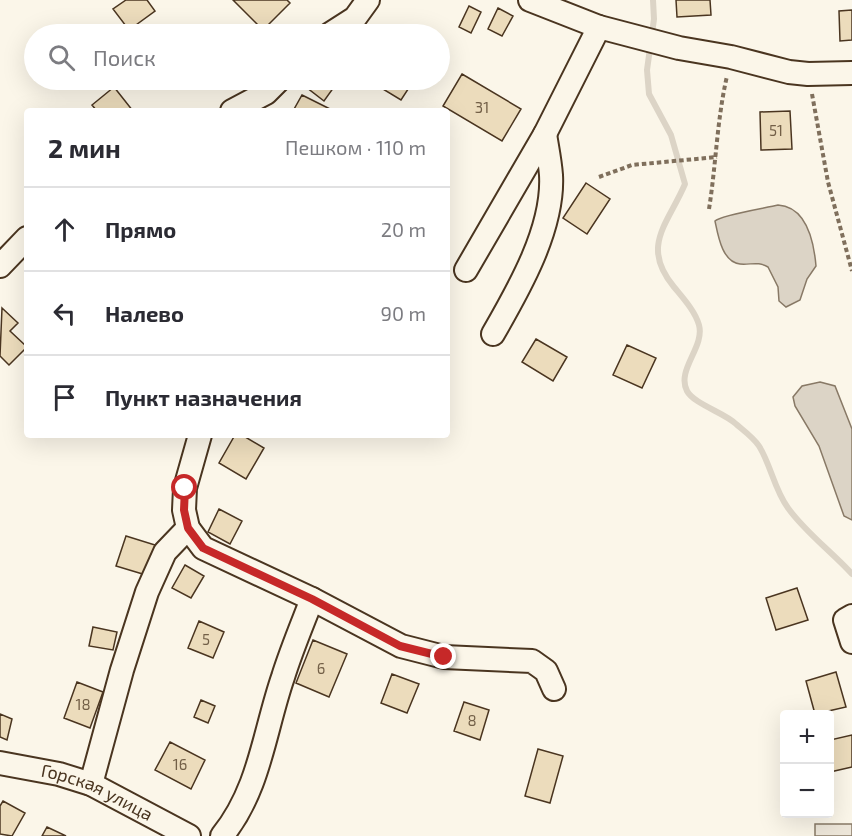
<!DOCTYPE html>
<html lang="ru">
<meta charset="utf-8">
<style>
:root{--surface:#fff;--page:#f2f2f3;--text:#2b2b33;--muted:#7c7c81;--line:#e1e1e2}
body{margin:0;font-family:"Exo 2",sans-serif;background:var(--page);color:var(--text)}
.controls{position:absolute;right:18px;bottom:18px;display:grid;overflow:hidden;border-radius:6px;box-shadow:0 6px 24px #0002}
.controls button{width:54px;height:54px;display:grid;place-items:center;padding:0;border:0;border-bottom:2px solid var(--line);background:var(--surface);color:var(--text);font:30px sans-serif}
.stop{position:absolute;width:18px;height:18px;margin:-14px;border:4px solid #c62828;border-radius:50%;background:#fff}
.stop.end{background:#c62828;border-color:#fff;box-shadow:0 2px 6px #0008}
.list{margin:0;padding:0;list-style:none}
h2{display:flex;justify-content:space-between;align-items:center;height:78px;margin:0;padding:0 24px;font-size:26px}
h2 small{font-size:20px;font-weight:400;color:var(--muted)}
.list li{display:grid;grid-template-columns:39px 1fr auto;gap:18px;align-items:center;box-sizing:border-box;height:84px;padding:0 24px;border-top:2px solid var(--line)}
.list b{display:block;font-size:22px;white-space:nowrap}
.list em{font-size:20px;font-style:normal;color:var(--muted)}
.icon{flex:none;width:33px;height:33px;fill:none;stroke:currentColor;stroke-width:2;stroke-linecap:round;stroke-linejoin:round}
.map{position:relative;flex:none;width:852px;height:836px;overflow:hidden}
.search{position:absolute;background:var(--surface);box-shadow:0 6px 24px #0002;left:24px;top:24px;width:426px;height:66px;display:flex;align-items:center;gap:15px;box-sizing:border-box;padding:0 21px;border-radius:33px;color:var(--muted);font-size:22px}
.panel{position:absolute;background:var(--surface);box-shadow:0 6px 24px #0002;left:24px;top:108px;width:426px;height:330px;border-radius:6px}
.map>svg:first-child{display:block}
.green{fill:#ede6d9;stroke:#887966;stroke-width:1.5}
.water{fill:#dcd4c6;stroke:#887966;stroke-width:1.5}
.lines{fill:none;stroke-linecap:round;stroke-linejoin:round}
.stream{stroke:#dcd4c6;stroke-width:6}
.building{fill:#ecdcbc;stroke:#4a3520;stroke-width:1.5}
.minor-casing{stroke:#4a3520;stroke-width:26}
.path{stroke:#7f6f5c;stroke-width:4;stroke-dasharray:4.5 3;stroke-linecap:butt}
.minor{stroke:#fbf6e9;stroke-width:22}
.route{stroke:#c62828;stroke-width:8}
.labels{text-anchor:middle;stroke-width:4.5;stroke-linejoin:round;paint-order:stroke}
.number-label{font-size:15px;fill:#725f47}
.street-label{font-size:18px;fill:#4a3520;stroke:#fbf6e9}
</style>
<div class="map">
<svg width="852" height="836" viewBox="0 0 852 836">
<rect width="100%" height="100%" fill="#fbf6e9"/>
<path class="green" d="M 852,824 L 852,836 L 815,836 L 815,824 Z"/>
<path class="water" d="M 778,205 C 807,207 814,243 816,266 L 807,279 L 800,300 L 786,307 L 779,301 L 778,287 L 768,267 C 758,261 751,265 740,264 C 722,262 718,235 715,221 C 721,215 766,208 778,205 Z
M 820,382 L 835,386 L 852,429 L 852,520 L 844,516 L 819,446 L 795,406 L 793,397 L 802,386 Z"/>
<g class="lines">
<path class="stream" d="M 653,0 L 654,19 L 647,70 L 649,94 L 671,135 L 685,184 C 668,224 640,246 674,287 C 683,298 695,311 699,325 C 705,347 676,370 687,391 C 694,404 725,413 736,424 C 743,430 754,438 759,446 C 771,465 774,489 788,508 C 805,532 832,552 852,574"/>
</g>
<path class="building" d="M 126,0 L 147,0 L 155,11 L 129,30 L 113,9 Z
M 233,0 L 287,0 L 290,3 L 263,30 Z
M 676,0 L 710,0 L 711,15 L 677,17 Z
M 469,6 L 481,12 L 471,33 L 459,27 Z
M 498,8 L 513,16 L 502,36 L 488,29 Z
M 852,10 L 852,40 L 840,41 L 839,11 Z
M 462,74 L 521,109 L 502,141 L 443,106 Z
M 311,80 L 339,80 L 324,101 L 306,87 Z
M 368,80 L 414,80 L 401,100 Z
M 114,87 L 133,111 L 97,111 L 92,105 Z
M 302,95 L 334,111 L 293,111 Z
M 790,111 L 792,149 L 761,150 L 760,112 Z
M 586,183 L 610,199 L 587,234 L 563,218 Z
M 2,308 L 18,323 L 10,331 L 27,347 L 9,365 L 0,356 Z
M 536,339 L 567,357 L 553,381 L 522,362 Z
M 627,345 L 656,358 L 642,388 L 613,375 Z
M 235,435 L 242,435 L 264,448 L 246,479 L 219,463 Z
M 219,509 L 242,521 L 230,544 L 208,532 Z
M 126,536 L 155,545 L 146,575 L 116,566 Z
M 185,565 L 204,576 L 191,598 L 172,588 Z
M 797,588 L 808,620 L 776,630 L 766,598 Z
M 199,621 L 224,632 L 213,658 L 188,648 Z
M 93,627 L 117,632 L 113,650 L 89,646 Z
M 313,640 L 347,654 L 329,697 L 296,683 Z
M 836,672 L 846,707 L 815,714 L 806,681 Z
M 392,674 L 419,684 L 407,713 L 381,703 Z
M 77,682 L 103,692 L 90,728 L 64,718 Z
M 201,700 L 215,706 L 208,723 L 194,717 Z
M 464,702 L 489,710 L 480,740 L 454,731 Z
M 0,714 L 12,719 L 7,740 L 0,737 Z
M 852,735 L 852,767 L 830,772 L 830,740 Z
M 170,742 L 205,760 L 191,789 L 155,770 Z
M 538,749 L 563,756 L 550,803 L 525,796 Z
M 3,801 L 25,813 L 12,836 L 0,834 L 0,806 Z
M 47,827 L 66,836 L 42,836 Z"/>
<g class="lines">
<defs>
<g id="minor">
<path d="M 530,0 L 599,27 L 679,48 L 731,57 L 789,72 L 808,74 L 852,73"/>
<path d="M 330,34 L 355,18 L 368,0"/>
<path d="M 232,111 L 266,93 L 279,80"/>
<path d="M 0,266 L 27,238"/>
<path d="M 466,270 L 545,134 L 599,27"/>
<path d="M 493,334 C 519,289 554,228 551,175 C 550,161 547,147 545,134"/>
<path d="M 200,435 L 185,488 L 184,510 L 188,528 L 203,548 L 312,599 L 401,646 L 444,657 L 532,661 L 546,671 L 554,689"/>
<path d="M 852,616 L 845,620 L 852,642"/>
<path id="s1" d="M 0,763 L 59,774 L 91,784 L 189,836"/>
<path d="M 91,784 L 122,670 L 147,592 L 165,552 L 188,528"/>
<path d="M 222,836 C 260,789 264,732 283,677 C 291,651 302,625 312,599"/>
</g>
</defs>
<use href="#minor" class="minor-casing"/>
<path class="path" d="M 812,94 L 828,182 L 852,271
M 599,177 L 632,165 L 717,157
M 709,209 C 716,165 717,119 727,76"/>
<use href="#minor" class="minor"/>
</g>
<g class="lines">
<path class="route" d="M 185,488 L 184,510 L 188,528 L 203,548 L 312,599 L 400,646 L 444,657"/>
</g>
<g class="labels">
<g class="number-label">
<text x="482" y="113">31</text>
<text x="776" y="136">51</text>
<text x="206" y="645">5</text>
<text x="321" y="674">6</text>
<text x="83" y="710">18</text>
<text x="472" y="726">8</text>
<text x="180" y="770">16</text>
</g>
<g class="street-label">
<text dy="6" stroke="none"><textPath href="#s1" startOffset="102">Горская улица</textPath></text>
</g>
</g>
</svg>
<div class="controls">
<button>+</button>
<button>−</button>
</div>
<div class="stop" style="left:185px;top:488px"></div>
<div class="stop end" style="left:444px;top:657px"></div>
<div class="search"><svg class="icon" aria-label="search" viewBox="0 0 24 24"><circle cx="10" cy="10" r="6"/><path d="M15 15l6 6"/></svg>Поиск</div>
<section class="panel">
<h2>2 мин<small>Пешком · 110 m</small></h2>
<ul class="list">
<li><svg class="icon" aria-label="ahead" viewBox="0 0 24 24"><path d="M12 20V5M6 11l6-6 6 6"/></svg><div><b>Прямо</b></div><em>20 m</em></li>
<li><svg class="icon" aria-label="left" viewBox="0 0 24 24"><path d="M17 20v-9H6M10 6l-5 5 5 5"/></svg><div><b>Налево</b></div><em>90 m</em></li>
<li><svg class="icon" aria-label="arrive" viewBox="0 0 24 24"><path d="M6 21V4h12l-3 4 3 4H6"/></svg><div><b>Пункт назначения</b></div></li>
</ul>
</section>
</div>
